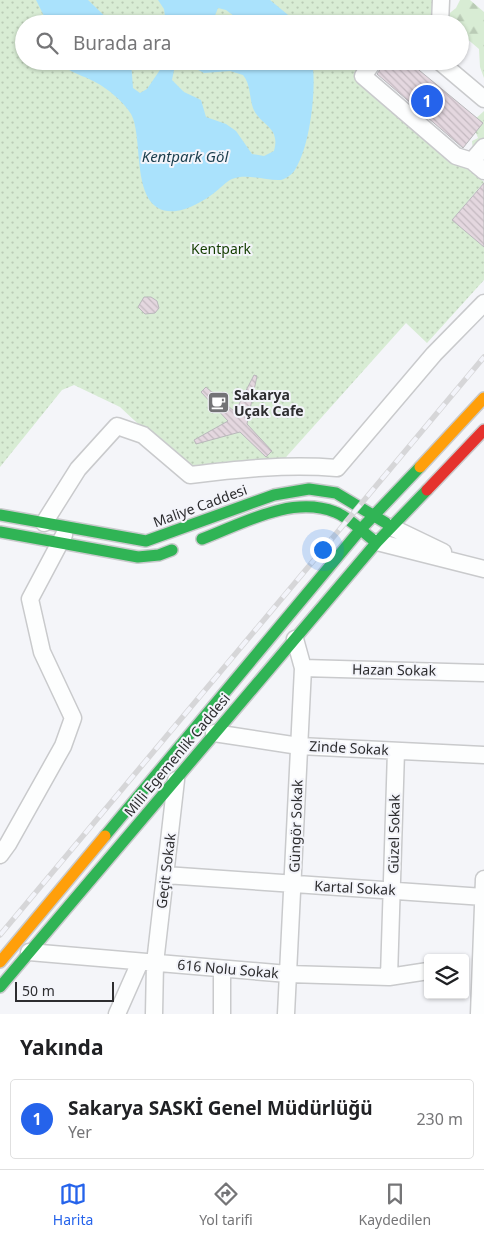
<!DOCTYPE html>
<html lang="tr">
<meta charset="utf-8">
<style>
:root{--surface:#fff;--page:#f2f2f2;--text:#202124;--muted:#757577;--line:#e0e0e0;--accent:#2563eb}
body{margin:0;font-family:"Noto Sans",sans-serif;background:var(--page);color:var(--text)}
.controls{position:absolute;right:15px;bottom:15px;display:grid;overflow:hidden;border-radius:5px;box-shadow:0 1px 4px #0004}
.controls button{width:45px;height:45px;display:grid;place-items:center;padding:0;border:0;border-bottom:1px solid var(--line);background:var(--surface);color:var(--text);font:25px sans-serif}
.scale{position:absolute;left:15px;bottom:12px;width:99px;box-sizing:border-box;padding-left:5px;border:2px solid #2d2d2f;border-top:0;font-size:14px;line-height:18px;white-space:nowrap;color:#2d2d2f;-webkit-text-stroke:4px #f3f4fa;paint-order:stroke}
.you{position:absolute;left:322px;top:549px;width:18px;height:18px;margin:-12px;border:4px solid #fff;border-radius:50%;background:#1a73e8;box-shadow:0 0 0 8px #1a73e833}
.badge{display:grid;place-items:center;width:32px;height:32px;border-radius:50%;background:var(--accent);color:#fff;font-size:16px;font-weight:700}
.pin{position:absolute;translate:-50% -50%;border:2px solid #fff;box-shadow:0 1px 5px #0006}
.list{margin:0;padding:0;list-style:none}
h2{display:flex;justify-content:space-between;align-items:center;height:65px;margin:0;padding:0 20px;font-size:21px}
h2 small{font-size:16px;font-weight:400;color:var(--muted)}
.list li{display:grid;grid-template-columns:32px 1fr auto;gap:15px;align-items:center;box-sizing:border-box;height:80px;margin:0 10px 10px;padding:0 10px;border:1px solid var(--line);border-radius:5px}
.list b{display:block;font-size:19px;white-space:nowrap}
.list p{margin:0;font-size:16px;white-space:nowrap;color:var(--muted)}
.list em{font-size:16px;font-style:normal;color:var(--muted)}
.icon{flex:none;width:28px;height:28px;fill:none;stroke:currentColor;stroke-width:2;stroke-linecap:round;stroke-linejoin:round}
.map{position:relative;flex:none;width:484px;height:1014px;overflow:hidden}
.search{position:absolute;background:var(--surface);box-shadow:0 1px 4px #0004;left:15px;right:15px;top:15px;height:55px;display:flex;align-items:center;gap:12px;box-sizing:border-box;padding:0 18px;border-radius:28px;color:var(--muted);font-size:19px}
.sheet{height:155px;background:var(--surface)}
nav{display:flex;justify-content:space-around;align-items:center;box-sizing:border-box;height:70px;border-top:1px solid var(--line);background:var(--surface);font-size:14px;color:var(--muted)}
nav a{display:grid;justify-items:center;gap:2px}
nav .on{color:var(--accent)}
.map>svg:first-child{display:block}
.forest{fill:url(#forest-firs)}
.park{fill:url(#park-dots)}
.water{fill:#aae2fc;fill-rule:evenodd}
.building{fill:url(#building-back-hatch);stroke:#b9b8bb}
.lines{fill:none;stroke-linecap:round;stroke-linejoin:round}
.street-casing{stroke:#c9cacc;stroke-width:19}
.fast-casing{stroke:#c9cacc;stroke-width:14}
.slow-casing{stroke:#c9cacc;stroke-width:14}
.jam-casing{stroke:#c9cacc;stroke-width:14}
.street{stroke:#fdfefe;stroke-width:16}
.fast{stroke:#30b455;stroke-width:11}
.slow{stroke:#ff9f0a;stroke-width:11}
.jam{stroke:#e5322d;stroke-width:11}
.rail-casing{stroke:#d6d6d8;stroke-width:5.5}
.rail{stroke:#f3f4fa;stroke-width:4;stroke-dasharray:11;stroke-linecap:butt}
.labels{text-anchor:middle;stroke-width:4;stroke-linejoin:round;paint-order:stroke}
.park-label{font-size:14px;fill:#143d01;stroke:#f3f4fa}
.poi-label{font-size:14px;font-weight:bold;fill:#2d2d2f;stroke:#f3f4fa;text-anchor:start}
.street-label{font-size:14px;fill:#2d2d2f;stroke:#f3f4fa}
.water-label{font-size:15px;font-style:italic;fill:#193d4c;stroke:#f3f4fa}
</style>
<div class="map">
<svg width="484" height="1014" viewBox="0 0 484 1014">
<defs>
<pattern id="forest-firs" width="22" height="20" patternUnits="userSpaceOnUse" patternTransform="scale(1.25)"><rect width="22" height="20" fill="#d8ecd4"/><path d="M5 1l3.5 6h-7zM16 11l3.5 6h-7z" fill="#bacbb6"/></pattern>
<pattern id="park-dots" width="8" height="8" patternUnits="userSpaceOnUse" patternTransform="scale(1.25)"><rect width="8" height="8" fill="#d8ecd4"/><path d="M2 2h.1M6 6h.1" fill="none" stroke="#bacbb6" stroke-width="1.8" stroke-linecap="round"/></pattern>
<pattern id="building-back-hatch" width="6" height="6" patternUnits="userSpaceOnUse" patternTransform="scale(1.25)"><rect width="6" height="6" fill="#e4d7df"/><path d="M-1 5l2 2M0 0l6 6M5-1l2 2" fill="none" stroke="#c4b9c0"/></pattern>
</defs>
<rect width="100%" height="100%" fill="#f4f5f9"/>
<path class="forest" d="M 460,0 L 470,0 L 484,12 L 484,78 L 480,67 L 479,49 L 465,37 L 460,39 L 460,24 L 436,24 L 456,8 Z
M 484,111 L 484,175 L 473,151 L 472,141 L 478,138 L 472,122 Z"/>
<path class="park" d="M 0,0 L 441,0 L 440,24 L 24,24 L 24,61 L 374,61 L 363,75 L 484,182 L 452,220 L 484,247 L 484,280 L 427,343 L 406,323 L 279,465 L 192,474 L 120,407 L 74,385 L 62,390 L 0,467 Z"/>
<path class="water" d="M 36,0 L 88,0 L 113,24 L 48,24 Z
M 158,0 L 270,0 L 299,24 L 236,24 L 238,19 L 226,10 L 218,8 L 214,18 L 209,24 L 166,24 L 164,9 Z
M 58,61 L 131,61 L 133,88 L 140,93 L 147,89 L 166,61 L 312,61 C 317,88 310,145 296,168 C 293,174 287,178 281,180 C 266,181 247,173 232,179 C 225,182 220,189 214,193 C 205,200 188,210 176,211 C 128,216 145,139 131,114 C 123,101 105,86 91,80 C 79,74 66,71 58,61 ZM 183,62 L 204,73 L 230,71 L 243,75 C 251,85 249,97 253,108 C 260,126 281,126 274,151 L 264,156 L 252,154 L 236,131 L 226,124 L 206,117 L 201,100 L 184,92 L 172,80 L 174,70 Z"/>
<path class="building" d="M 386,61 L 408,61 L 483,123 L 463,148 L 377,74 Z
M 484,183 L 484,247 L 452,220 Z
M 144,297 L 151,297 L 157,301 L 159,308 L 155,313 L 145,314 L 138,307 Z
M 254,375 L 257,376 L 247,424 L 272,451 L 266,457 L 240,432 L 196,444 L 194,440 L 228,421 L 201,392 L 206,387 L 235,412 Z"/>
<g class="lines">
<defs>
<path id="street" d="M 440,24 L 441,0
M 374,61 L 363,76 L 456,156 L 472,161
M 439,61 L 484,99
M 484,147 L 472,161 L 484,171
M 44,523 L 78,469 L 117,426 L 143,435 L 190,475 C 239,469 286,464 337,468 L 434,354 L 484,303
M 391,527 L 443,552
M 377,542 L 484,569
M 303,668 L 484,673
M 214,733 L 299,746 L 484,755
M 0,855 L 8,844 L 63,746 L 73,718 L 42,652 L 30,599 L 64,535
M 165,875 L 484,897
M 29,952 L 288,974 L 389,977 L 428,971
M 222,969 L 222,1014
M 389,977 L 396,751
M 117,1014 L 140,962
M 154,1014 L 155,963 L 176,780
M 286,1014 L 303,668 L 295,639
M 479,1014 L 484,879"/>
<path id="fast" d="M 0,515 L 146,541 L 274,495 L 309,489 L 336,493 L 386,523
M 0,532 L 138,557 L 159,555 L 172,550
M 202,539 C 242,524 291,495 335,512 C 349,517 360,530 372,539
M 105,836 L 360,530 L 420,467
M 0,987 L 377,542 L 427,490"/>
<path id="slow" d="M 420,467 L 484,398
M 0,962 L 105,836"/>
<path id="jam" d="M 427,490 L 484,430"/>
</defs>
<use href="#street" class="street-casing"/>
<use href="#fast" class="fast-casing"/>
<use href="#slow" class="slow-casing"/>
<use href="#jam" class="jam-casing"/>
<use href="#street" class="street"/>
<use href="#fast" class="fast"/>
<use href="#slow" class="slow"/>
<use href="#jam" class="jam"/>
<defs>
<path id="rail" d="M 0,935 L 484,357"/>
</defs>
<use href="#rail" class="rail-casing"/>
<use href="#rail" class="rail"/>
</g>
<defs>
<symbol id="cafe-square" viewBox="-11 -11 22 22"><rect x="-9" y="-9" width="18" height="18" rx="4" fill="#737376" stroke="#f3f4fa"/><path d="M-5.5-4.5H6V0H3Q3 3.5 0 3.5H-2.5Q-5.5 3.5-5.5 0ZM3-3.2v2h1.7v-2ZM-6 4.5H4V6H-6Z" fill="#fff"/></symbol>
</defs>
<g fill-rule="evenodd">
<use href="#cafe-square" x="206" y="390" width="25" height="25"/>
</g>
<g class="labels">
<g class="park-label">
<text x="221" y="254">Kentpark</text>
</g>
<g class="poi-label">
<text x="234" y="400">Sakarya<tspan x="234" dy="16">Uçak Cafe</tspan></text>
</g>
<g class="street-label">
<text transform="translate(200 506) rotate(-20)" y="5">Maliye Caddesi</text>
<text transform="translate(394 670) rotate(1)" y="5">Hazan Sokak</text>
<text transform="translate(349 748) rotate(3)" y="5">Zinde Sokak</text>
<text transform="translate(177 755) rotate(-50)" y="5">Milli Egemenlik Caddesi</text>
<text transform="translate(296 826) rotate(-88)" y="5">Güngör Sokak</text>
<text transform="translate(394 834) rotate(-89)" y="5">Güzel Sokak</text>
<text transform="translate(166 871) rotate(-83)" y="5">Geçit Sokak</text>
<text transform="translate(355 888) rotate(3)" y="5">Kartal Sokak</text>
<text transform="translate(228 969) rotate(5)" y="5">616 Nolu Sokak</text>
</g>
<g class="water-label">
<text x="185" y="162">Kentpark Göl</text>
</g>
</g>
</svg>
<div class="controls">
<button><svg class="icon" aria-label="layers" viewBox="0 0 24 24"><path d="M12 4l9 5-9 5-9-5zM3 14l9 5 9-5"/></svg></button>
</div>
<div class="scale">50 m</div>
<div class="you"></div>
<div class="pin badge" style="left:427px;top:101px">1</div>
<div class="search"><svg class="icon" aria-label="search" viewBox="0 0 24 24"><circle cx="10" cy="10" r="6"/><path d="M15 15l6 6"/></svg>Burada ara</div>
</div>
<section class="sheet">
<h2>Yakında<small></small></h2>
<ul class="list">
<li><span class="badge">1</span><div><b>Sakarya SASKİ Genel Müdürlüğü</b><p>Yer</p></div><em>230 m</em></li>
</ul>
</section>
<nav>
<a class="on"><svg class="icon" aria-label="map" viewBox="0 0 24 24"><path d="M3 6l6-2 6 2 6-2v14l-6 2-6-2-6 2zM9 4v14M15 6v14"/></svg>Harita</a>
<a><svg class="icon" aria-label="directions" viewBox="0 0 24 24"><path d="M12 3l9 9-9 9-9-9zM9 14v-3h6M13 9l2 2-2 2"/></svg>Yol tarifi</a>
<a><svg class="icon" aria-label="saved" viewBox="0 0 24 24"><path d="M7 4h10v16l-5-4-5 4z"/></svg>Kaydedilen</a>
</nav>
